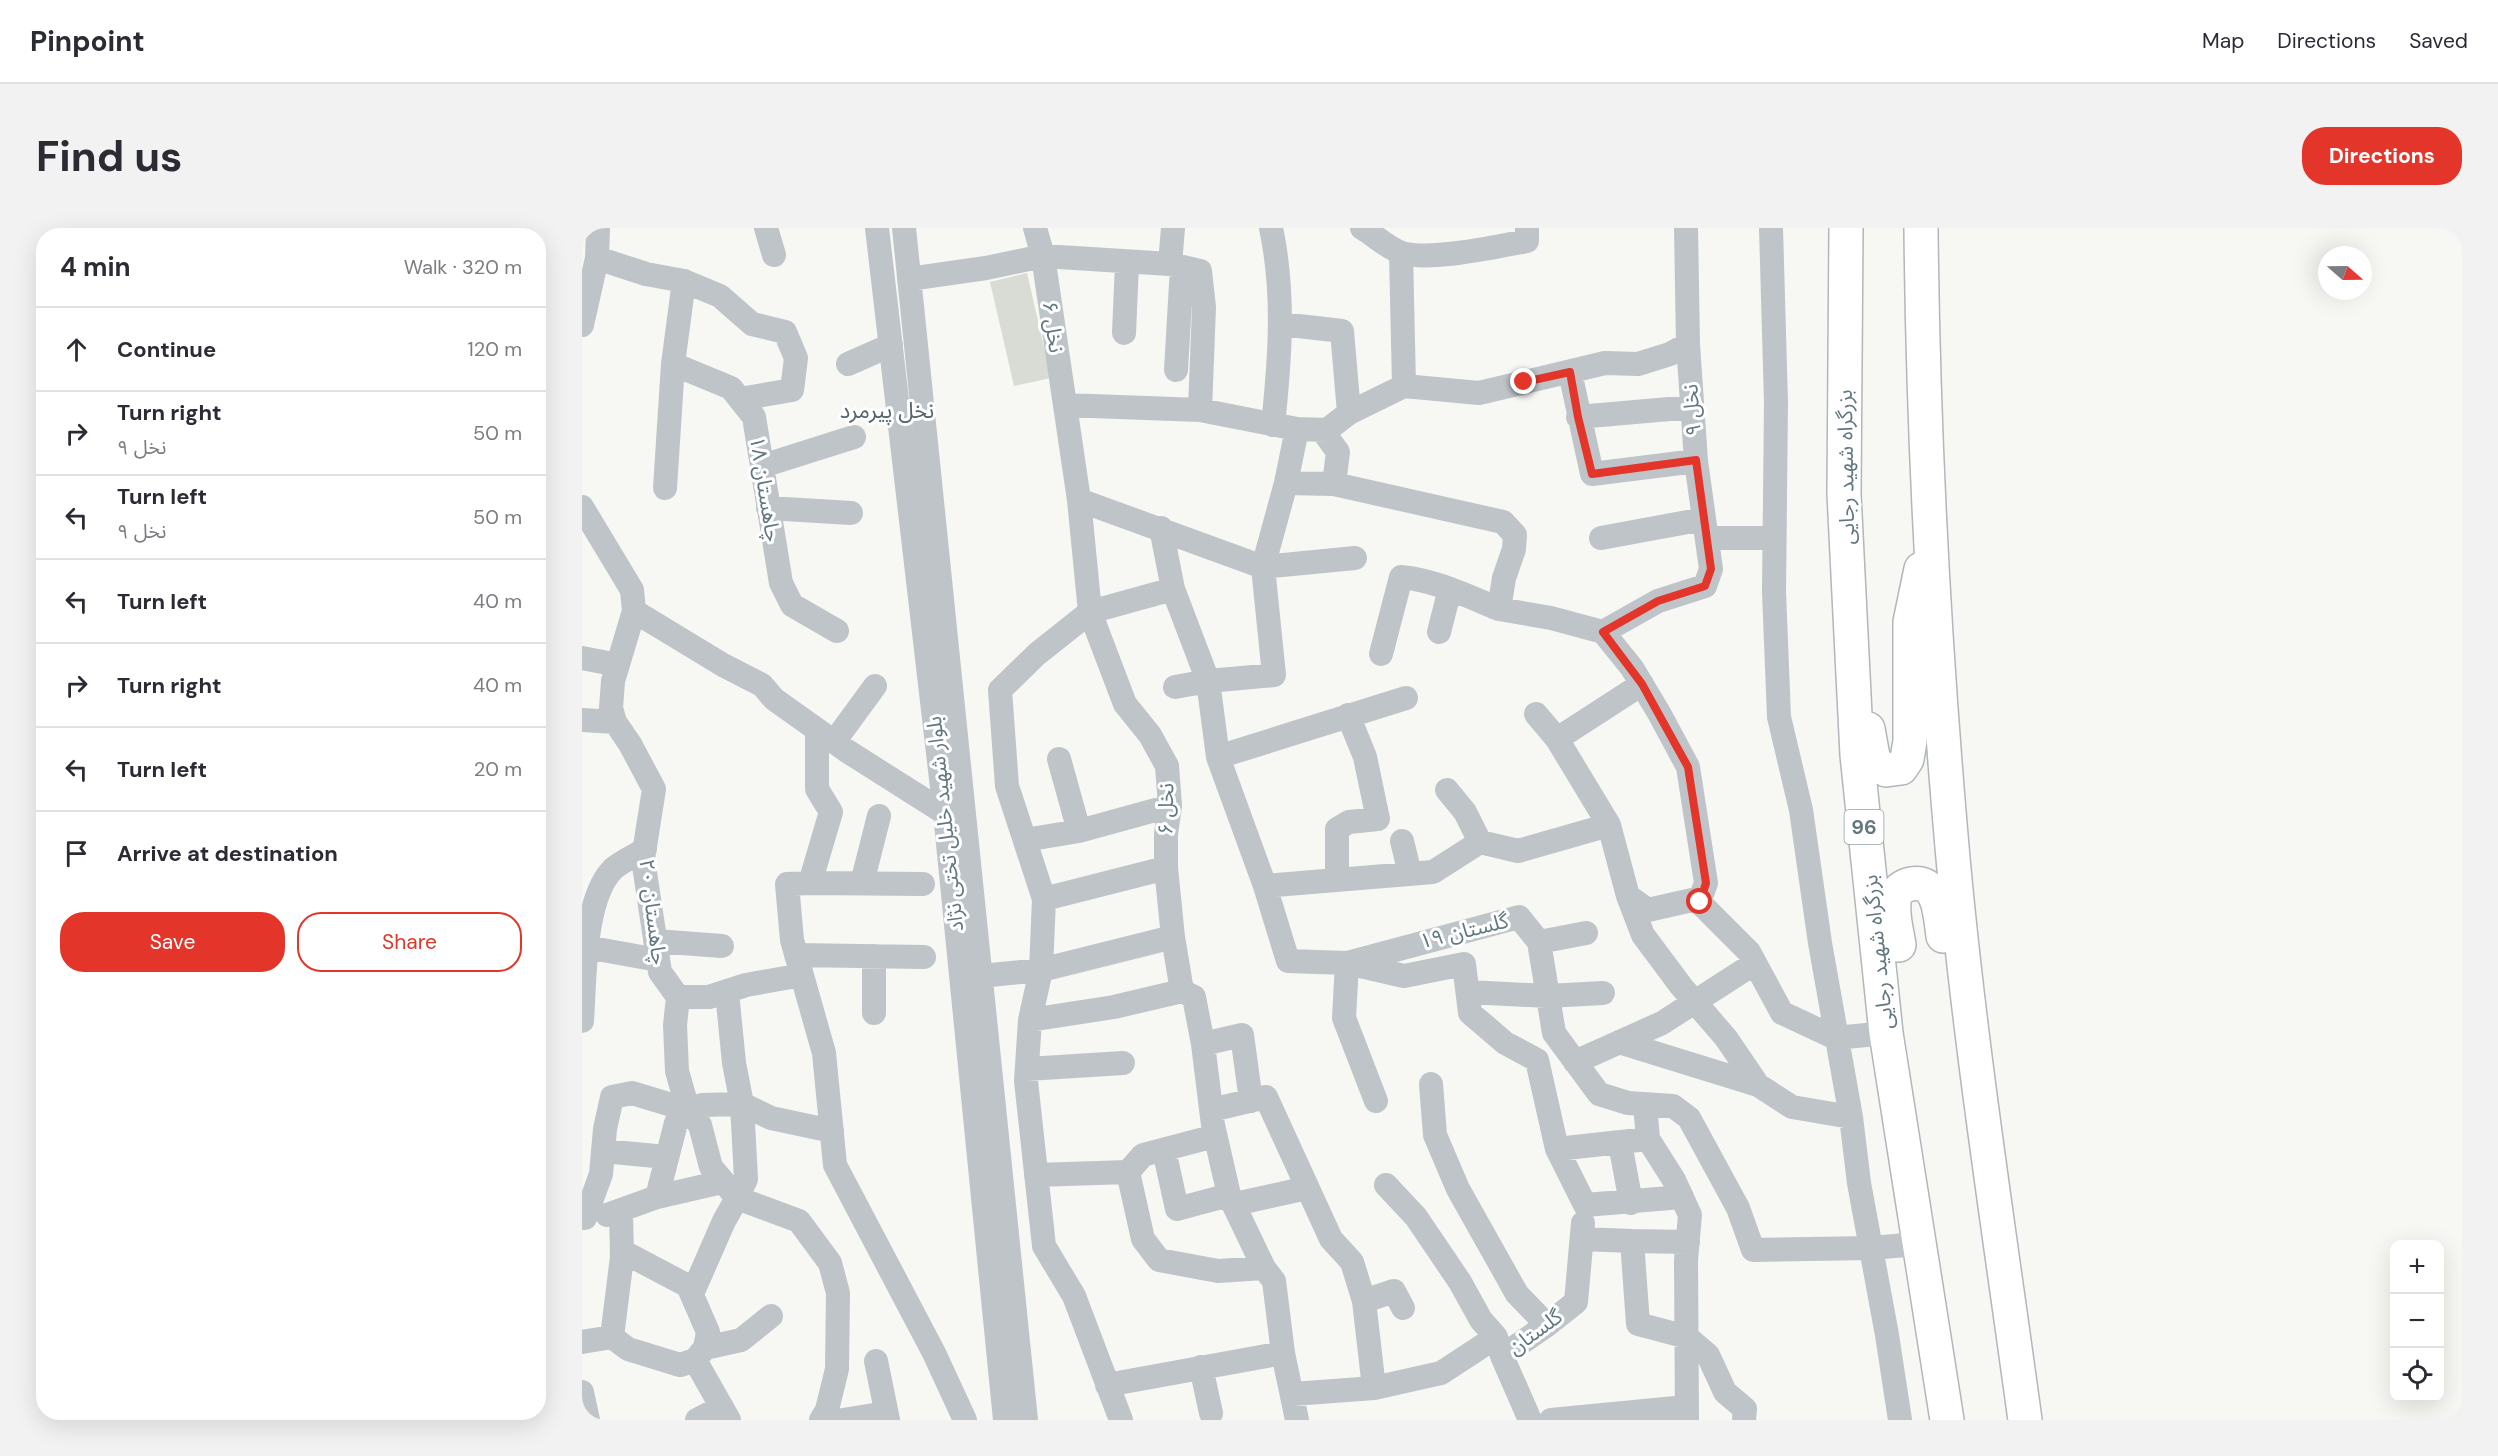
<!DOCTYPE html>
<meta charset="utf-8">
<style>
:root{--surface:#fff;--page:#f2f2f3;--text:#2b2b33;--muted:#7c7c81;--line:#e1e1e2;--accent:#e33529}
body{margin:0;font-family:"DM Sans","Noto Sans Arabic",sans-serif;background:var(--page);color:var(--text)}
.controls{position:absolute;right:18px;bottom:18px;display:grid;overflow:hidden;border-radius:12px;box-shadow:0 6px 24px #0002}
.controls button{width:54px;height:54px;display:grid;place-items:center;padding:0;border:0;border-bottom:2px solid var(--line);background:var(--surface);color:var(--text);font:30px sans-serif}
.compass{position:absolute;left:1736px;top:18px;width:54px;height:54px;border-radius:50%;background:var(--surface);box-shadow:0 6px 24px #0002;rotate:110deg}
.stop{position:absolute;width:18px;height:18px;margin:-14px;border:4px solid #e33529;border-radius:50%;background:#fff}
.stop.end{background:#e33529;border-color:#fff;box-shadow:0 2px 6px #0008}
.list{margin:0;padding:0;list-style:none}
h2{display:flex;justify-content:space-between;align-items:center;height:78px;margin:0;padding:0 24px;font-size:26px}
h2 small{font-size:20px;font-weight:400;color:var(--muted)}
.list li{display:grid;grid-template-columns:39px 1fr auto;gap:18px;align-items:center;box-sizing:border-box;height:84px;padding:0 24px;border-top:2px solid var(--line)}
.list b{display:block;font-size:22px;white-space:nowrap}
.list p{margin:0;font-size:20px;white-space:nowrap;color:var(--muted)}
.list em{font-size:20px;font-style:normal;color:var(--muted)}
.actions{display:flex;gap:12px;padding:18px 24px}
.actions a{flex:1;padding:14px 0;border:2px solid var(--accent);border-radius:24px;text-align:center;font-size:21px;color:var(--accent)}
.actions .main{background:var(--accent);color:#fff}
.icon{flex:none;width:33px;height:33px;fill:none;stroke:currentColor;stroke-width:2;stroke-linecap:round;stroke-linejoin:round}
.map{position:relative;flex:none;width:1880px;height:1192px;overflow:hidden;border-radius:24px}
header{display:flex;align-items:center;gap:36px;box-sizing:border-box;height:84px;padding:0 30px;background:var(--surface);border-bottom:2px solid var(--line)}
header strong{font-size:28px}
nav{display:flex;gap:33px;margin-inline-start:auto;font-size:21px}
.intro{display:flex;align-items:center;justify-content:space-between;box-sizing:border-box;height:144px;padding:0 36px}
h1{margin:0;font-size:42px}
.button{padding:15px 27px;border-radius:24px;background:var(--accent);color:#fff;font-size:21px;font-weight:700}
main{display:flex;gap:36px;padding:0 36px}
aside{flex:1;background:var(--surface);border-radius:24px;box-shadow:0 6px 24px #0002}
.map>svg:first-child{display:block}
.green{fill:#d8dcd4}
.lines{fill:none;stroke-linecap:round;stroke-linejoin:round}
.highway-casing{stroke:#b1b7ba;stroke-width:36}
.minor{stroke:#bec4c7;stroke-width:24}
.highway{stroke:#fff;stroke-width:33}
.route{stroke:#e33529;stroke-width:8}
.labels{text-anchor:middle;stroke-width:6;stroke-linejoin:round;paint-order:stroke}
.shield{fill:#fff;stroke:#91a0a6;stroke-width:1.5}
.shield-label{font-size:20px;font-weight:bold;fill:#627880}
.street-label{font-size:21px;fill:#627880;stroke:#fff}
.neighbourhood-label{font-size:22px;fill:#54646b;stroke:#fff}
</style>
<header>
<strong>Pinpoint</strong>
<nav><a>Map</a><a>Directions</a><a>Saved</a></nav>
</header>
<div class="intro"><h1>Find us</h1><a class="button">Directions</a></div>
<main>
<aside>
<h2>4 min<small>Walk · 320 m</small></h2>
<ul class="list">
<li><svg class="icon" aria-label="ahead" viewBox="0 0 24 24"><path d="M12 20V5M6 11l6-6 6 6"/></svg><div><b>Continue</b></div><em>120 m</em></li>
<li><svg class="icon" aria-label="right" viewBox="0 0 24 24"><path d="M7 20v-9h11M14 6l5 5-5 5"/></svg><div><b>Turn right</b><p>نخل ۹</p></div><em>50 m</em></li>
<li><svg class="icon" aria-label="left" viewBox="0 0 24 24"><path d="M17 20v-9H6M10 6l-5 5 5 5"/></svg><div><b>Turn left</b><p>نخل ۹</p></div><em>50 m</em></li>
<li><svg class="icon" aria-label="left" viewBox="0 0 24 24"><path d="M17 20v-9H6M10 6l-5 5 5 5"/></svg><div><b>Turn left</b></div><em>40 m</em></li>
<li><svg class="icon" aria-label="right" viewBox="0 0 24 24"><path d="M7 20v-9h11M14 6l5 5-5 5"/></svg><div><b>Turn right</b></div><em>40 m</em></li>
<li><svg class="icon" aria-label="left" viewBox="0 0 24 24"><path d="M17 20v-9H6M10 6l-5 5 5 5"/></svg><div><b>Turn left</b></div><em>20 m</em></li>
<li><svg class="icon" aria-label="arrive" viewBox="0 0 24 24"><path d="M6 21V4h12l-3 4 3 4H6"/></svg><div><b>Arrive at destination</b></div></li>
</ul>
<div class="actions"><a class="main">Save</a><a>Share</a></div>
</aside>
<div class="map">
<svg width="1880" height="1192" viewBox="0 0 1880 1192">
<rect width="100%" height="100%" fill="#f7f7f4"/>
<path class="green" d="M 445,45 L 469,150 L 432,158 L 408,54 Z"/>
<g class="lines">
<defs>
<path id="highway" d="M 1264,0 L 1262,266 L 1275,527 L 1304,805 L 1365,1192
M 1339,0 C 1341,206 1352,413 1370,619 C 1387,811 1417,1001 1443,1192
M 1286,501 L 1292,534 L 1304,542 L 1319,540 L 1325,531 L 1328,513 L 1328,394 L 1339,341
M 1317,717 C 1315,703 1308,680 1314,666 C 1317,661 1323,657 1329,656 C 1358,651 1358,688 1361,708"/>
</defs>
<use href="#highway" class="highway-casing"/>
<path class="minor" d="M 184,0 L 192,27
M 295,0 L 363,585 L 423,1192
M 322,0 L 444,1192
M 453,0 L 461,28 L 497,272 L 508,384 L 543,476 L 568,507 L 585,538 L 588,578 L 584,606 L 584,640 L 591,709 L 600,763 L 612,769 L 621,816 L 631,897 L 647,967 L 682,1040 L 692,1053 L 701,1125 L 715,1192
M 689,0 C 703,66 698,131 691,197
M 780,0 C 792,7 807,21 820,25 C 849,33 914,19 945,13 L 945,0
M 1189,0 L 1194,174 L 1192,364 L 1197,489 L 1219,582 L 1238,715 L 1269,889 L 1277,955 L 1305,1107 L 1318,1192
M 819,25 L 822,158
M 15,30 L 64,46 L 102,53 L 138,68 L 170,96 L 203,104 L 214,130 L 210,162 L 158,171
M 588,36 L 591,0
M 327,51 L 404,40 L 461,28 L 588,36 L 618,43 L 622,79 L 618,182
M 699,96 L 760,103 L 767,185
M 0,97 L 15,30 L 16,0
M 542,105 L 545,35
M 91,136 L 149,160 L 172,189 L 199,355 L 210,377 L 255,403
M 266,136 L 309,117
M 594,142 L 600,39
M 988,144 L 1010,246 L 1114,233
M 483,177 L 618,182 L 715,201 L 745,202 L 767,185 L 822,158 L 897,165 L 1023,135 L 1056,136 L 1088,126 L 1106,116
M 996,189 L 1110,179
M 740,202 L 756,224 L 752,256 L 921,294 L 933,307 L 932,321 L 922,350 L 917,381 L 969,390 L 1021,404 L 1050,440 L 1077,485 L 1106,539 L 1124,655 L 1117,674 L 1167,724 L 1200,785 L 1254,810 L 1304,805
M 180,238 L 272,209
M 704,255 L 752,256
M 83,260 L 91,136 L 102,53
M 497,272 L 681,339 L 773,330
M 0,279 L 50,362 L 52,383 L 31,453 L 29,480 L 33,494 L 48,516 L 72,561 L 61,631 L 78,744 L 96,769 L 127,769 L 164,757 L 220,747
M 186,280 L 269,285
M 579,300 L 591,361 L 626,453 L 636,529 L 683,658 L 851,644 L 898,614
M 1019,310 L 1122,291
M 1125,310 L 1192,310
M 52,383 L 141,437 L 180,457 L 192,471 L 265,523 L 363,585
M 857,404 L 868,361
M 1021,404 L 1076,373 L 1123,358 L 1129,341 L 1114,233 L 1106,116 L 1104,0
M 799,426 L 819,349 C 853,352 885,368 917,381
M 0,430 L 36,437
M 593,459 L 626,453 L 692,447 L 681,339 L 704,255 L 715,201
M 954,486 L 975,511 L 1027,597 L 1046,668 L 1061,707 L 1099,758 L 1144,810 L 1176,857 L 1210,879 L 1269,889
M 0,492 L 33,494
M 235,502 L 235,561 L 249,584 L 228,655 L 205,656 L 210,712 L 242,825 L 253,937 L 352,1125 L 383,1192
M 975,511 L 1060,456
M 252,514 L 293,458
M 636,529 L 824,470
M 477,531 L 497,603
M 865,562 L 883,584 L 898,614 L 936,623 L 1027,597
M 443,612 L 497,603 L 588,578
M 820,613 L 828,646
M 755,651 L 755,601 L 767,594 L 796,591 L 783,529 L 766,487
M 228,655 L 341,656
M 280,655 L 297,588
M 683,658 L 706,733 L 765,735 L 937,689 L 957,714 L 972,805 L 1017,866 L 1046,875 L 1091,878 L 1107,890 L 1156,980 L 1171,1022 L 1289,1020 L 1336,1016
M 1046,668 L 1066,682 L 1119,670
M 462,671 L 584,640
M 73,713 L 140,718
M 957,714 L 1004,705
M 4,719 L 76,732
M 214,727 L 342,729
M 399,748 L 459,742 L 591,709
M 886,764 L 965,768 L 1021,765
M 96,769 L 93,797 L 95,843 L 106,882 L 118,897 L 129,939 L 155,970 L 164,951 L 160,876 L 152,835 L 145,764
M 292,785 L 292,728
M 448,792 L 532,779 L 600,763
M 0,793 C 3,753 1,671 31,641 C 40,633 53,628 63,621
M 1037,814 L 1176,857
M 621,816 L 660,807 L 669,873
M 993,834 L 1080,795 L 1173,735
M 445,841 L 541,835
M 849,856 L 853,907 L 876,961 L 935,1066 L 965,1097
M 794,873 L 762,790 L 765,735 L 822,748 L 882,736 L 888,785 L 923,815 L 955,832 L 975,921 L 1003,977 L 1100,969
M 1063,876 L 1066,911 L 1092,952 L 1108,987 L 1104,1032 L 1105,1192
M 629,882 L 684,869 L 749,1011 L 770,1034 L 782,1073
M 1038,915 L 1049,975
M 975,921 L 1066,911
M 582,922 L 595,981 L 647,967
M 21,923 L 84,929
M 546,944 L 561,1011 L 577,1032 L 636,1043 L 682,1040
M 454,947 L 546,944 L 561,927 L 633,908
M 804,957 L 834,989 L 878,1054 L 899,1092 L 914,1109 L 920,1128
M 75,969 L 94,895 L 106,882 L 120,877 L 160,876 L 189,890 L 250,903
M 653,976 L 725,960
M 25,987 L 75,969 L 140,954
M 3,990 L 19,946 L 23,901 L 30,869 L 50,865 L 106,882
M 1000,1011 L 1050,1013 L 1056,1096 L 1105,1109 L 1126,1127 L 1143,1164 L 1163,1181 L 1162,1192
M 1050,1013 L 1106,1014
M 110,1066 L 142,993 L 155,970 L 217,993 L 248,1035 L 256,1065 L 255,1141 L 245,1182 L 239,1192
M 30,1109 L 46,1121 L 98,1137 L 113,1132 L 123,1120 L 126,1104 L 106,1058 L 40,1023
M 0,1114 L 30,1109 L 40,1029 L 39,983
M 123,1120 L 159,1112 L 189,1088
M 113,1132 L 147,1192
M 294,1133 L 306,1192
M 619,1139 L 629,1185
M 525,1157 L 701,1125
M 792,1160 L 859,1145 L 914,1109
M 0,1164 L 6,1192
M 711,1166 L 792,1160 L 782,1073 L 812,1063 L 821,1080
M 115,1192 L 140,1179
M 261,1192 L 304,1185
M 539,1192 L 492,1068 L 462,1018 L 444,853 L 448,792 L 459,742 L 462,671 L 425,558 L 418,462 L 455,426 L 508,384 L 591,361
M 948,1192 L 920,1128 L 965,1097 L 994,1074 L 1001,995
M 969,1192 L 1104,1179"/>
<use href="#highway" class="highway"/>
</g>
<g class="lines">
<path class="route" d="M 942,154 L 988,144 L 996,189 L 1010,246 L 1114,232 L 1129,341 L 1123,358 L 1076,373 L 1021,404 L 1060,456 L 1106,539 L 1124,655 L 1118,674"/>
</g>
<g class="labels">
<rect class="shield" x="1262.5" y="582" width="39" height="34" rx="4.5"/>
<g class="shield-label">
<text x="1282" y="606">96</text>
</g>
<g class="street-label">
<text transform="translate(471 99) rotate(82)" y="7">نخل ۶</text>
<text transform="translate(1110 182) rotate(-94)" y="7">نخل ۹</text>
<text transform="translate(1264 239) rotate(-91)" y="7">بزرگراه شهید رجایی</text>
<text transform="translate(183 261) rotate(81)" y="7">چاهستان ۱۸</text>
<text transform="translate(584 581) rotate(-89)" y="7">نخل ۶</text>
<text transform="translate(363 596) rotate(-96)" y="7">بلوار شهید خلیل تختی نژاد</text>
<text transform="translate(71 684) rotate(83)" y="7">چاهستان ۲۰</text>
<text transform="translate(882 703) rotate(-14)" y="7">گلستان ۱۹</text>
<text transform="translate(1296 724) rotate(-96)" y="7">بزرگراه شهید رجایی</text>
<text transform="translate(953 1104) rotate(-36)" y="7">گلستان</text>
</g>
<g class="neighbourhood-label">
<text x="305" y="190">نخل پیرمرد</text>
</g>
</g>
</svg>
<div class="controls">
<button>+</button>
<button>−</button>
<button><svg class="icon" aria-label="locate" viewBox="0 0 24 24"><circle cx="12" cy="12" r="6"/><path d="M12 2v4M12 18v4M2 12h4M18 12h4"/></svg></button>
</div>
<svg class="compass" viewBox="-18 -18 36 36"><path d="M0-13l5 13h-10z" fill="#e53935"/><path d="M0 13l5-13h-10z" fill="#7c7c81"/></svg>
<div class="stop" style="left:1118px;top:674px"></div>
<div class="stop end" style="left:942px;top:154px"></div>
</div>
</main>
